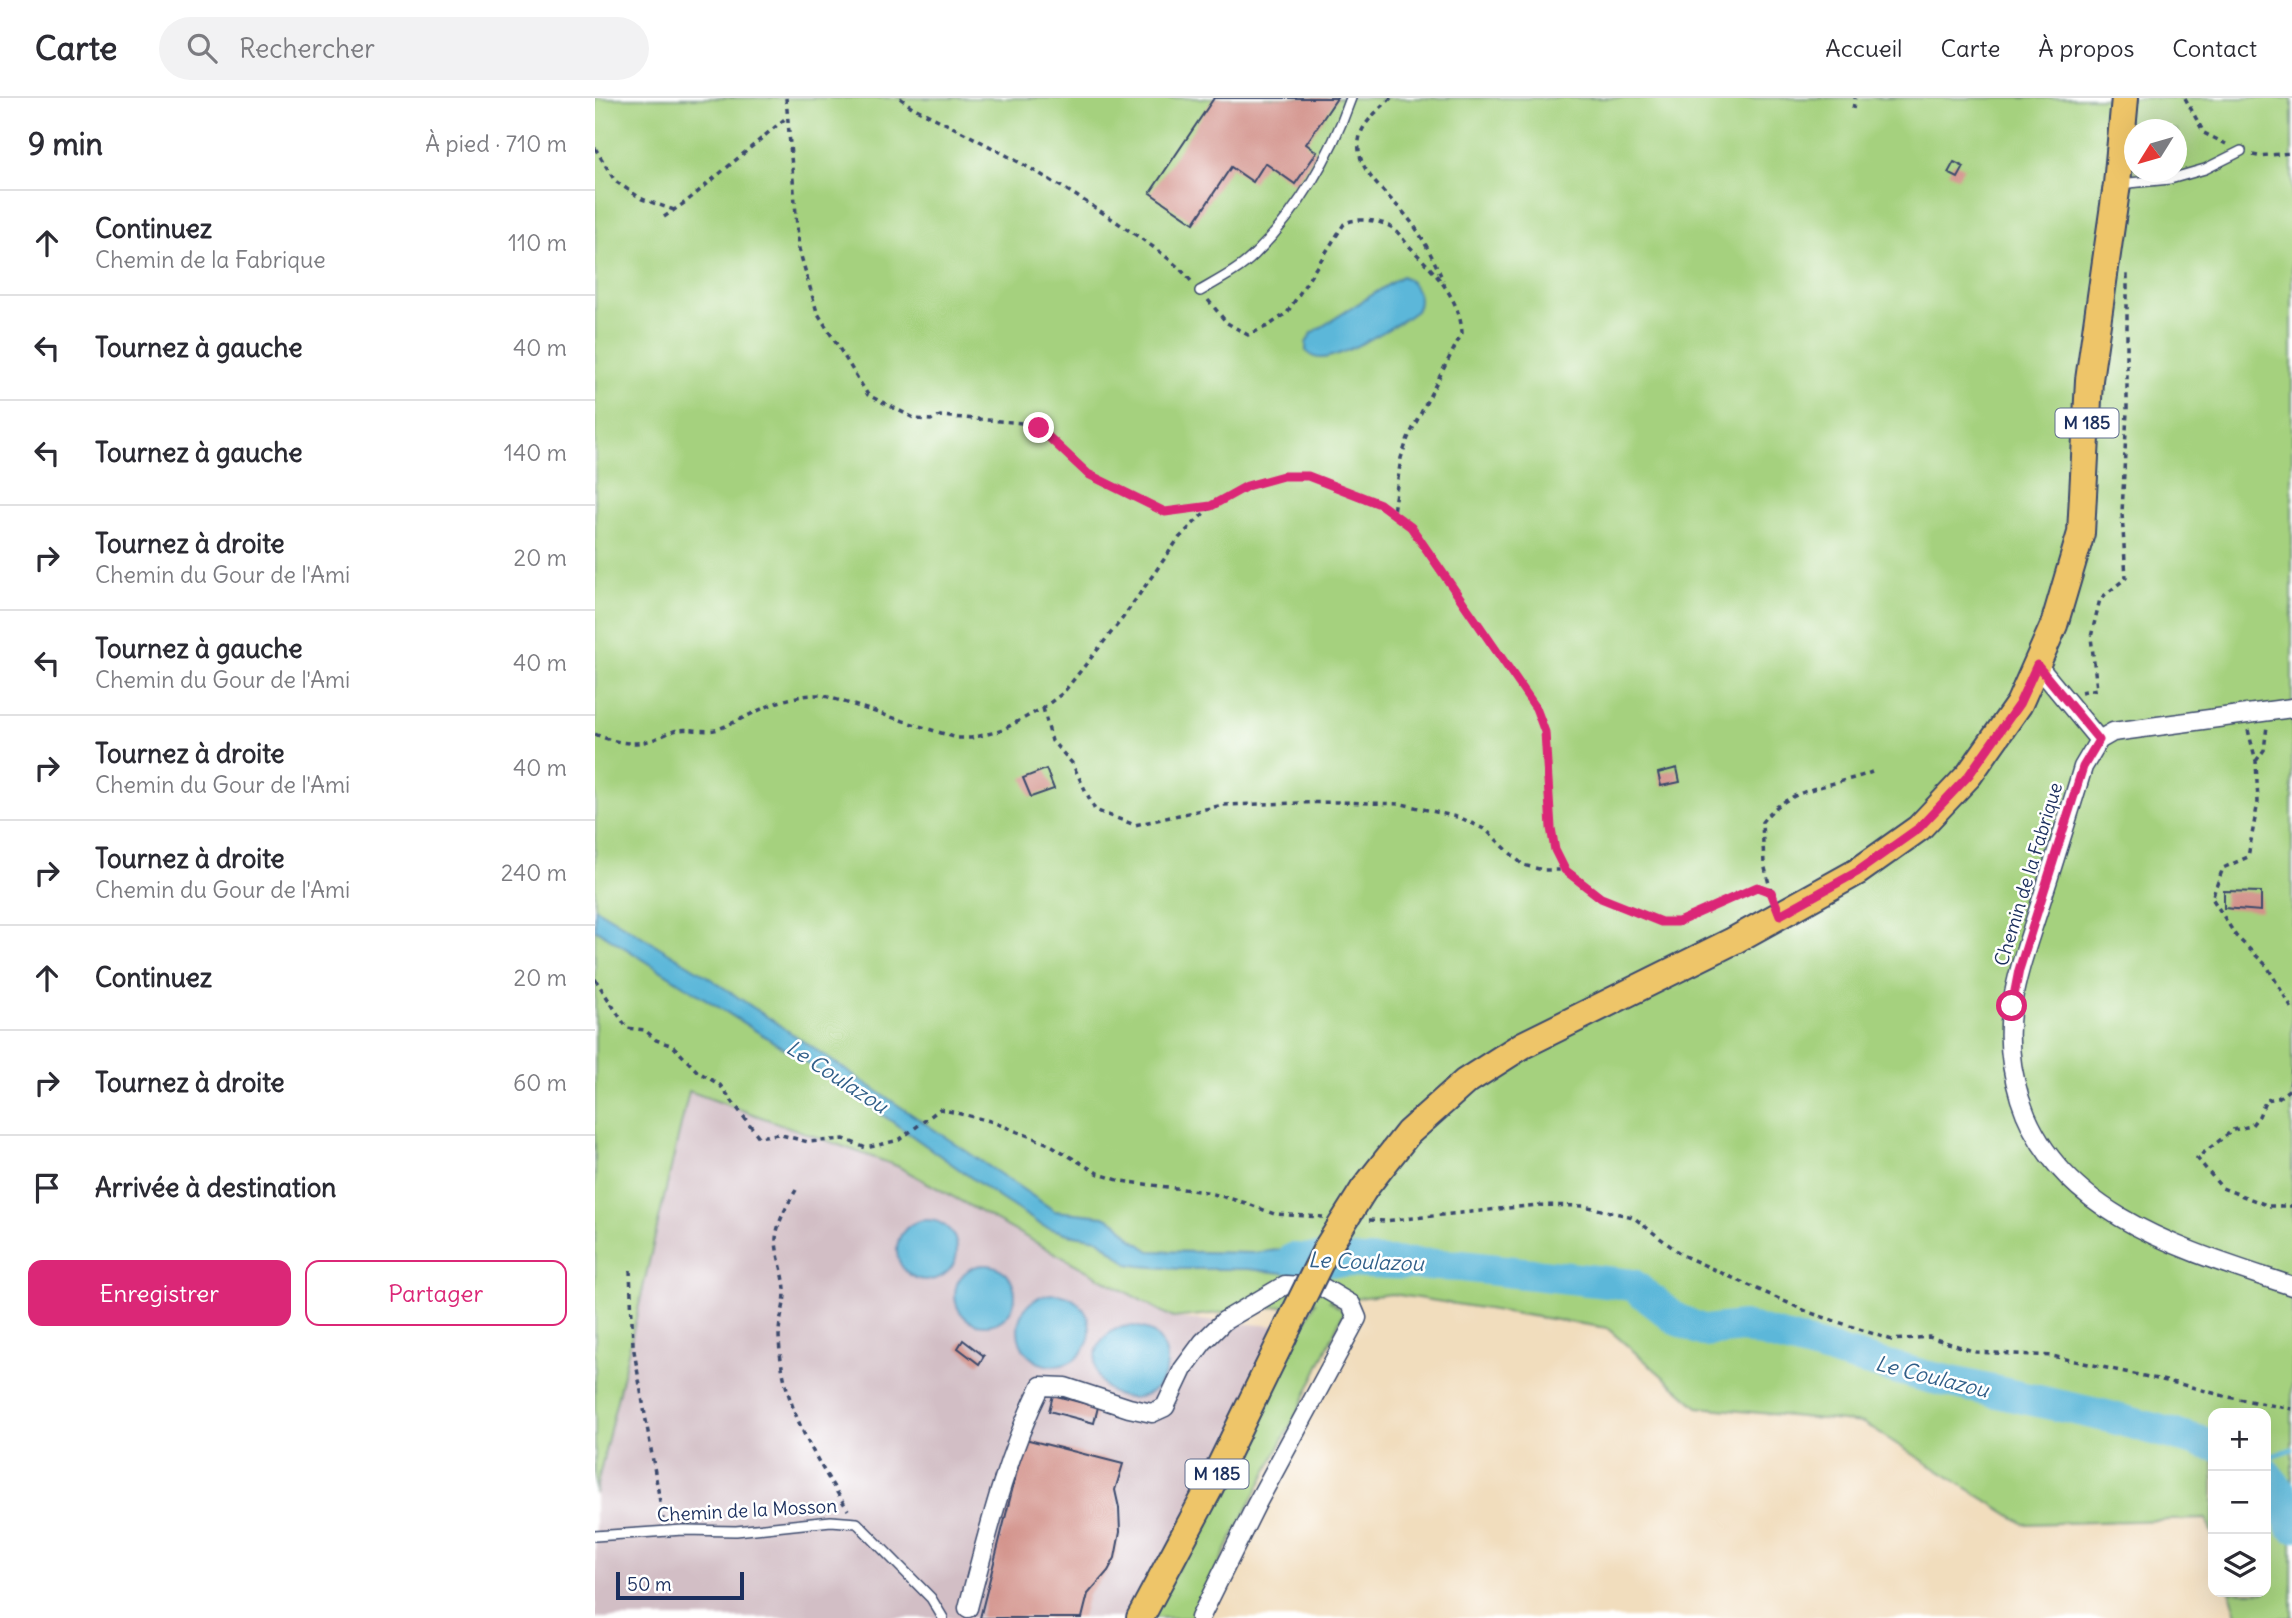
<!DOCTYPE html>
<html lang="fr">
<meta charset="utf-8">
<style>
:root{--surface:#fff;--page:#f2f2f3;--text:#2b2b33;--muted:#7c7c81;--line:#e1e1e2;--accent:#db2777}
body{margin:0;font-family:Delius,sans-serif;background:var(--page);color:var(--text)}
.controls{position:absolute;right:21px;bottom:21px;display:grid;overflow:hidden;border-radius:14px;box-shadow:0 7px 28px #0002}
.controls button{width:63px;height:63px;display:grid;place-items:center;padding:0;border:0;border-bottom:2px solid var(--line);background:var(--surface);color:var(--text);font:35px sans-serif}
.compass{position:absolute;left:1529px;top:21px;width:63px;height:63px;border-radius:50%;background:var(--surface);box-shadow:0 7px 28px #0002;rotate:233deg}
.scale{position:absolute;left:21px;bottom:18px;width:128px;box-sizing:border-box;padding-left:7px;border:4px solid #1b2f5e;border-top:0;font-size:19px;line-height:24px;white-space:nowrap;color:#1b2f5e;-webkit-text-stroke:5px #fff;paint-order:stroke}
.stop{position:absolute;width:21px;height:21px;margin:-16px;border:5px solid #db2777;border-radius:50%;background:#fff}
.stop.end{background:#db2777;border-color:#fff;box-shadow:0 2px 7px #0008}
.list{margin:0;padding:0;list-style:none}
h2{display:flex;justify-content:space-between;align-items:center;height:91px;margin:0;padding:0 28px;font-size:30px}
h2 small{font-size:23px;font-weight:400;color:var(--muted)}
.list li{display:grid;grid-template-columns:46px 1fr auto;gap:21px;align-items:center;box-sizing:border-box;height:105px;padding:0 28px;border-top:2px solid var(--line)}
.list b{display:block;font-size:26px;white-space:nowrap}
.list p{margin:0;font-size:23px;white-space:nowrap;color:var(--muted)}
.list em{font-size:23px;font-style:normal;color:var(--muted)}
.actions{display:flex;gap:14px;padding:21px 28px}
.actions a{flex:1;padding:16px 0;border:2px solid var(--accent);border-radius:14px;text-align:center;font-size:24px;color:var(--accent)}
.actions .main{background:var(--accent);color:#fff}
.icon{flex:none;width:38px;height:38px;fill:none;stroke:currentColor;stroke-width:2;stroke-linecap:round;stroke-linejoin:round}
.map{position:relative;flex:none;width:1697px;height:1520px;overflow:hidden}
header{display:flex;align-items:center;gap:42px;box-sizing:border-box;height:98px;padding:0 35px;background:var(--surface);border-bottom:2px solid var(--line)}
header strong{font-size:33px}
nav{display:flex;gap:38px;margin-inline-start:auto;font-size:24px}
.search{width:490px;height:63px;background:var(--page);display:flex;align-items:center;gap:18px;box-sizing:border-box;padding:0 24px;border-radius:38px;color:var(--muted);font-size:26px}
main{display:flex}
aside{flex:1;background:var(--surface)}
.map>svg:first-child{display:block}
.industrial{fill:#d2bec5}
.green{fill:#a5d17e;stroke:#60806e;stroke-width:2;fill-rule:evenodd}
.water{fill:#5bb7d9;stroke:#3b739c;stroke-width:2}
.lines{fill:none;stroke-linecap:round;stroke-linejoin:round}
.stream{stroke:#5bb7d9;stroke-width:5}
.river{stroke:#5bb7d9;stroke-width:32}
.building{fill:#d3938b}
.service-casing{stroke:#3b496c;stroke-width:12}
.minor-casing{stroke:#3b496c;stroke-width:21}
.primary-casing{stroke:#3b496c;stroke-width:30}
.path{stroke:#3b496c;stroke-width:3.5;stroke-dasharray:5 5;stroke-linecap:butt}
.service{stroke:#fff;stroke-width:9}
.minor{stroke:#fff;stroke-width:18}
.primary{stroke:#eec569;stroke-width:26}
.primary-bridge-casing{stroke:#3b496c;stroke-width:30;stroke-linecap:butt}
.primary-bridge{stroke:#eec569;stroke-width:26}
.route{stroke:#db2777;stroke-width:9}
.labels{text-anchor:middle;stroke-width:5;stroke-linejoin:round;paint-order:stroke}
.shield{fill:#fff;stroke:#5f6d8e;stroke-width:2}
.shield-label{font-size:18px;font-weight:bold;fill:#1b2f5e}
.street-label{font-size:19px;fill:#1b2f5e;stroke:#fff}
.water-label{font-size:21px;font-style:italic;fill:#315f89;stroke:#fff}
</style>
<header>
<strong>Carte</strong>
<div class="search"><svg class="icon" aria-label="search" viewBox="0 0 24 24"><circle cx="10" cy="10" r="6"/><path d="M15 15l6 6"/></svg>Rechercher</div>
<nav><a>Accueil</a><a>Carte</a><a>À propos</a><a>Contact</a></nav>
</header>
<main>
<aside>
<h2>9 min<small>À pied · 710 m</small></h2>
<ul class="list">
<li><svg class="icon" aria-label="ahead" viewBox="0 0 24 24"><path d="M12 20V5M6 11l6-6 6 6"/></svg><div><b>Continuez</b><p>Chemin de la Fabrique</p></div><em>110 m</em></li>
<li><svg class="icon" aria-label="left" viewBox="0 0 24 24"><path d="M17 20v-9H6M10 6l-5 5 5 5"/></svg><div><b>Tournez à gauche</b></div><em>40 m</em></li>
<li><svg class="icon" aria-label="left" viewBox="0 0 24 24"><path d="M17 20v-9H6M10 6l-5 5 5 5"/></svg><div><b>Tournez à gauche</b></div><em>140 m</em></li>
<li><svg class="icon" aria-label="right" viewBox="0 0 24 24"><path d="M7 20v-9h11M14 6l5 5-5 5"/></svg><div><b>Tournez à droite</b><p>Chemin du Gour de l'Ami</p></div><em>20 m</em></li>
<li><svg class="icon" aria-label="left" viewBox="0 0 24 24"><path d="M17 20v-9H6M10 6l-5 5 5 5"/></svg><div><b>Tournez à gauche</b><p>Chemin du Gour de l'Ami</p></div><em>40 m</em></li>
<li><svg class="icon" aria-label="right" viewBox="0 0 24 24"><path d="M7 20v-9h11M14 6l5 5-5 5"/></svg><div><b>Tournez à droite</b><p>Chemin du Gour de l'Ami</p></div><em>40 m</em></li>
<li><svg class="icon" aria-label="right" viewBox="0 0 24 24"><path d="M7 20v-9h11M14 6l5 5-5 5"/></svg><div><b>Tournez à droite</b><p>Chemin du Gour de l'Ami</p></div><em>240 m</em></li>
<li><svg class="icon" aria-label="ahead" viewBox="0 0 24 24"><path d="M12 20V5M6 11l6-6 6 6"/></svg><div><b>Continuez</b></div><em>20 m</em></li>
<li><svg class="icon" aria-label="right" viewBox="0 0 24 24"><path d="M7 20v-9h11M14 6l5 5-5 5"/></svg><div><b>Tournez à droite</b></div><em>60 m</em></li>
<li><svg class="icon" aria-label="arrive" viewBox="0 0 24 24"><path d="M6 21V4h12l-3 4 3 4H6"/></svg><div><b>Arrivée à destination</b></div></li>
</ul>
<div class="actions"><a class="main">Enregistrer</a><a>Partager</a></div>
</aside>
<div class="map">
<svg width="1697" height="1520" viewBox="0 0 1697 1520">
<rect width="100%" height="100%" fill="#fff"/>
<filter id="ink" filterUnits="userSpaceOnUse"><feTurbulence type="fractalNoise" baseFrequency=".0143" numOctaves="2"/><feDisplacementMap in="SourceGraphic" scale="14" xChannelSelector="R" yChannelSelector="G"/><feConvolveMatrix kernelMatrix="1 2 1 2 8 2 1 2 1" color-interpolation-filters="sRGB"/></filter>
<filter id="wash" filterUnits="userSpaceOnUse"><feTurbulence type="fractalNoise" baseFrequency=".00686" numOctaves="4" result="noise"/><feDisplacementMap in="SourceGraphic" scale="28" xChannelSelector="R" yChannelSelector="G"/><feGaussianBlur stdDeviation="1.57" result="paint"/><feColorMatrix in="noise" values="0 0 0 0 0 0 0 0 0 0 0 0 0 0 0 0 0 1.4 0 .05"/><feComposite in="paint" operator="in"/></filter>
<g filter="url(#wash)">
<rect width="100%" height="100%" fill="#f1ddbd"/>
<path class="industrial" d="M 94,993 L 302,1068 L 578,1220 L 693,1229 L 544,1520 L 0,1520 L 0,1396 Z"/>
<path class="green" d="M 0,0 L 1697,0 L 1697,1520 L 1643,1520 L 1635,1494 L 1671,1494 L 1671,1315 L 1618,1315 L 1618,1440 L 1612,1421 L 1429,1426 L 1268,1325 L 1103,1309 L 1012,1230 L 797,1196 L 735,1203 L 749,1214 L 701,1317 L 596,1520 L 557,1520 L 720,1205 L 578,1220 L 302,1068 L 94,993 L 0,1396 ZM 1540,32 L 1582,32 L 1582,74 L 1540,74 Z"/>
<path class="water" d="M 807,178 C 820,184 829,199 821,213 C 804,226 746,260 726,260 C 719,260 716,258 711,253 L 711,245 L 717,235 Z
M 0,810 L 104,873 L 460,1113 L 509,1118 L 523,1125 L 536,1140 L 555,1153 L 658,1155 L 707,1149 L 729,1150 L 715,1174 L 688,1175 L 653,1171 L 585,1171 L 545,1168 L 533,1166 L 503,1141 L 473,1136 L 448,1128 L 406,1101 L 237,981 L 0,831 Z
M302 1152a30 30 0 1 1 60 0a30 30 0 1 1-60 0Z
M360 1197a30 30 0 1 1 60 0a30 30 0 1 1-60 0Z
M423 1232a36 36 0 1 1 72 0a36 36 0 1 1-72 0Z
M500 1264a36 36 0 1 1 72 0a36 36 0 1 1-72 0Z"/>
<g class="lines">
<path class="stream" d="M 1671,1360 L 1697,1351"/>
<path class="river" d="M 698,1161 L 866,1168 L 1038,1187 L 1081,1221 L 1109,1233 L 1148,1229 L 1334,1279 L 1511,1318 L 1618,1347
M 1671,1376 L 1687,1396 L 1697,1428"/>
</g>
<g id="blocks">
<path class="building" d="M 619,0 L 742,0 L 711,46 L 722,54 L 700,86 L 670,65 L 658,84 L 636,69 L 599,125 L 555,95 Z
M 1359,64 L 1369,69 L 1363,80 L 1353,75 Z
M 1082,670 L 1085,684 L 1066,688 L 1063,675 Z
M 451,671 L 459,691 L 436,699 L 428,680 Z
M 1629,793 L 1666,794 L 1666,813 L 1629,810 Z
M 368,1242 L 389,1258 L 384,1266 L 363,1250 Z
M 458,1297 L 503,1309 L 499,1325 L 454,1313 Z
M 430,1341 L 528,1366 L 520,1392 L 524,1410 L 525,1434 L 520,1460 L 513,1473 L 493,1496 L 487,1520 L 385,1520 Z"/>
</g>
</g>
<g filter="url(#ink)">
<use href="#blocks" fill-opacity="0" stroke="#3b496c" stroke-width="2"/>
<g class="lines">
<defs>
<path id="service" d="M 1524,86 L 1575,81 L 1610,71 L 1646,53
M 605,193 C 624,182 644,172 659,157 C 703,114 736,57 756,0
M 0,1438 L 88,1432 L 141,1433 L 236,1423 L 262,1425 L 336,1500 L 348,1520"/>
<path id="minor" d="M 1442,567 L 1504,642
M 1697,610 L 1518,634 L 1504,642 L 1488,669 C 1474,716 1459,763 1444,810 C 1434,842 1422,874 1417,907 C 1412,938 1416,972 1425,1001 C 1462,1118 1593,1153 1697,1188
M 373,1510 C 393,1434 411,1358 446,1288 L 470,1289 L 534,1310 L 557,1315 L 570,1309 L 588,1271 L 608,1244 L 629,1223 L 690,1187 L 727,1189 L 756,1206 L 762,1220 L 661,1407 L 605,1520"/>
<path id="primary" d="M 769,1091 L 813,1035 L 870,984 L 928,947 L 1138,843 L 1185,817 L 1262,774 L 1324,730 L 1374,677 L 1424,606 L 1459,527 L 1486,435 L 1494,282 L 1522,86 L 1530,0
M 545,1520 L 614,1391 L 693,1229"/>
</defs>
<use href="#service" class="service-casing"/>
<use href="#minor" class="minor-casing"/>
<use href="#primary" class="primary-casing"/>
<path class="path" d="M 191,0 L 204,151 L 222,214 L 273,297 L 321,321 L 336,322 L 345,318 L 428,325 L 445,329 L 493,376 L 570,414 L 614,409
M 305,0 L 317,9 C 389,44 459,81 526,127 C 551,144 577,160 596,183
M 796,0 C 784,12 766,25 764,43 C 760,74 796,98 813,120 C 828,138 838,161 848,182
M 1590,0 L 1609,35 L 1631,46
M 1258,11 L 1260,0
M 0,50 L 20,83 L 47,101 L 79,112
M 1658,57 L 1663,58 L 1697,55
M 69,119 L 92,103 L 192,19
M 613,202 L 632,225 L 653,237 L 673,228 L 692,215 L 749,126 C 759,119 785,122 796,129 C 803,133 809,143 815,149 C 839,174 865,199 867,235 L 813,340 L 806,360 L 798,414
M 1486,594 L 1502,591 L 1496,539 L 1505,501 L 1531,480 L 1527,415 L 1532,313 L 1532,176
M 448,610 L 457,643 L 477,665 L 500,712 L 540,727 L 628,707 L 742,704 L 807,706 L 866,720 L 891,732 L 928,767 L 948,772 L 970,772
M 1653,632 L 1661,663 L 1663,704 L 1653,759 L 1628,770 L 1617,800 L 1641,838 L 1672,868 L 1697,911
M 0,636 C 15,643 36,648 53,643 C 63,641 73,634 83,632 C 97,630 113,636 126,630 C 162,615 186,596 227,597 L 362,640 L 376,640 L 405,633 L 448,610 L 468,595 L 527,521 L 584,440 L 616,408 L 652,388 L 688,378 L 713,378 L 785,406 L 816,429 L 941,609 L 950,634 L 956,730 L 960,752 L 970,772 L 1006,800 L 1066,824 L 1083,824 L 1162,789 L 1176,794 L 1178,798
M 1661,663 L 1669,652 L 1672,628
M 1176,794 L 1169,766 L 1167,724 C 1194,688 1238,689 1277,674
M 0,881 L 32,930 L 50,932 L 61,942 L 78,948 L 102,973 L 125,987 L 164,1039 L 183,1036 L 213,1044 L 249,1041 L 271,1050 L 304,1042 L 345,1011 L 395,1023 L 454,1046 L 504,1076 L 526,1083 L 611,1094 L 651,1105 L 679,1116 L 728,1119
M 1697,972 L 1695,991 L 1683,1000 L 1671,1002 L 1664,1018 L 1656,1028 L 1638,1032 L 1602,1060 L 1627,1090 L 1674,1108 L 1697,1108
M 201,1092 C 193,1106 182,1124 181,1141 C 181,1158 190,1176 190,1194 C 190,1208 184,1222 184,1236 C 185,1304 218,1356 253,1412
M 774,1122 L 790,1123 L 942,1107 L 989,1108 L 1038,1119 L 1087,1157 L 1213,1214 L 1297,1242 L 1334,1239 L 1381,1254 L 1457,1258 L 1585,1286 L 1633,1299 L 1697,1311
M 35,1172 L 38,1247 L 68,1421"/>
<use href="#service" class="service"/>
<use href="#minor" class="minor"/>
<use href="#primary" class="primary"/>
<defs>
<path id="primary-bridge" d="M 693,1229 L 732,1150 L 769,1091"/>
</defs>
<use href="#primary-bridge" class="primary-bridge-casing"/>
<use href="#primary-bridge" class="primary-bridge"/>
</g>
</g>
<g class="lines" filter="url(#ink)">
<path class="route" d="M 444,330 L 493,376 L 570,414 L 616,408 L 652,388 L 688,378 L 713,378 L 785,406 L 816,429 L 941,610 L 950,634 L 956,730 L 960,752 L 970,772 L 1006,800 L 1066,824 L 1083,824 L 1162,789 L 1176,794 L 1185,817 L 1262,774 L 1324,730 L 1374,677 L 1424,606 L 1442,567 L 1504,642 L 1488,669 L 1424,872 L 1417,908"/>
</g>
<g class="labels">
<g class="shield">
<rect x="1460.5" y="310.5" width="63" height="29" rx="5"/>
<rect x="590.5" y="1361.5" width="63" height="29" rx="5"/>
</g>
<g class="shield-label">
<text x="1492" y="331">M 185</text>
<text x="622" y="1382">M 185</text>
</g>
<g class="street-label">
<text transform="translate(1433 776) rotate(-73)" y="7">Chemin de la Fabrique</text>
<text transform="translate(152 1412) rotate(-3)" y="7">Chemin de la Mosson</text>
</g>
<g class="water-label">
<text transform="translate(242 979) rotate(33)" y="7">Le Coulazou</text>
<text transform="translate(771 1164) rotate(2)" y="7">Le Coulazou</text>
<text transform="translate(1337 1279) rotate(14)" y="7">Le Coulazou</text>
</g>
</g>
</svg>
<div class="controls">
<button>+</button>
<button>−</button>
<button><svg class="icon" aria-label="layers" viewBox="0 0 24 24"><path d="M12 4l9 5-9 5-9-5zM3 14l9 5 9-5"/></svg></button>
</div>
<svg class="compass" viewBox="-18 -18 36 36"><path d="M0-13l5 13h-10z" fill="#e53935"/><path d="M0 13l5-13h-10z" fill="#7c7c81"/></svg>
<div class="scale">50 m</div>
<div class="stop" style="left:1417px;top:908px"></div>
<div class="stop end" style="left:444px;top:330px"></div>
</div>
</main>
